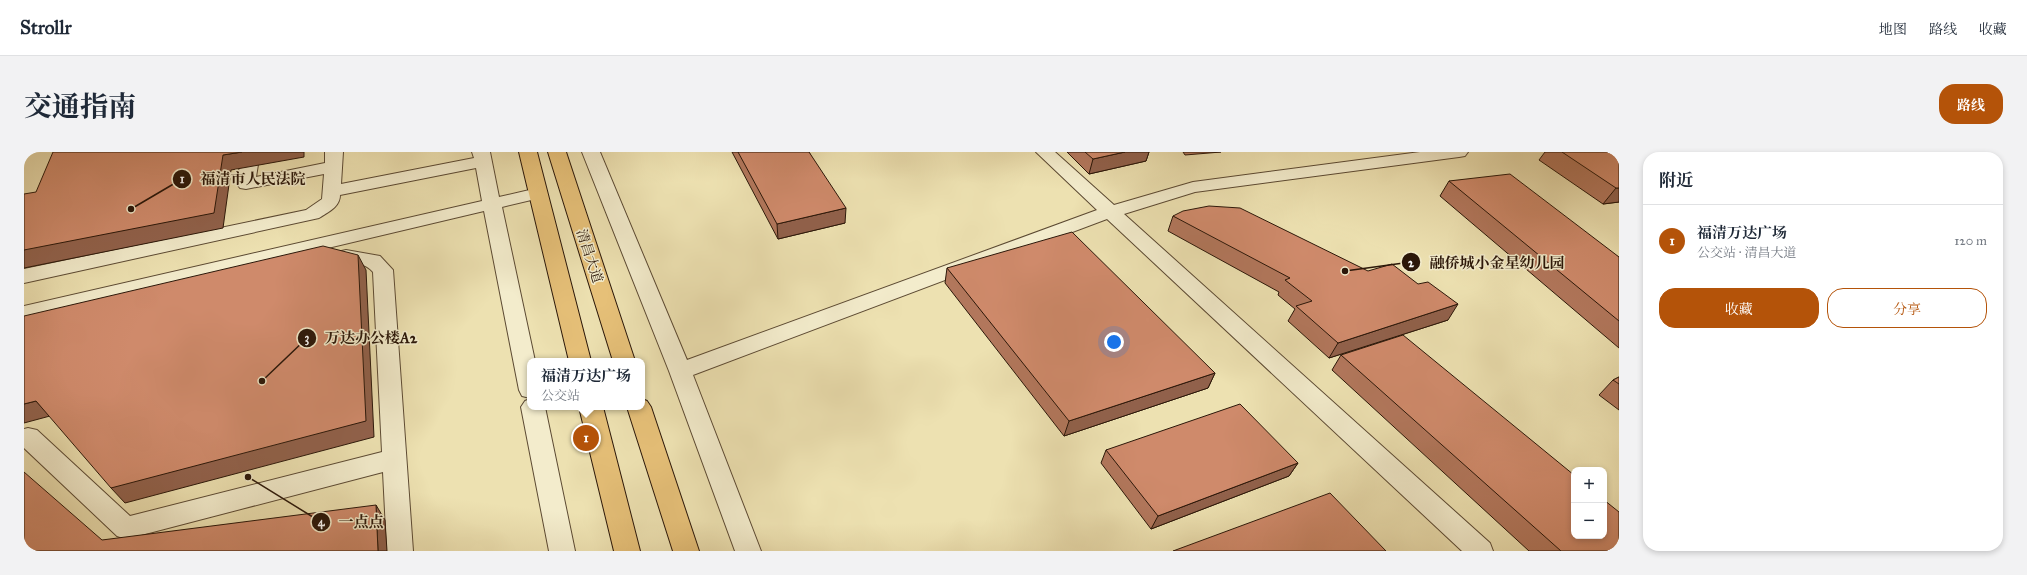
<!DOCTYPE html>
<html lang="zh">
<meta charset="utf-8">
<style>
:root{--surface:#fff;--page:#f2f2f3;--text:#1f2937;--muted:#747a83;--line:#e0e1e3;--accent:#b45309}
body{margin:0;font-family:"IM FELL Great Primer","Noto Serif SC",serif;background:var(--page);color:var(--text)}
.controls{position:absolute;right:12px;bottom:12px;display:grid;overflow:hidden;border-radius:8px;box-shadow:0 2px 6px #0003}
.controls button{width:36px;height:36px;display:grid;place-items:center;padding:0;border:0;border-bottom:1px solid var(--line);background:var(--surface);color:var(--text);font:20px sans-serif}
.you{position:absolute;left:1090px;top:190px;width:14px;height:14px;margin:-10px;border:3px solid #fff;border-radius:50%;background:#1a73e8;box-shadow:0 0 0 6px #1a73e833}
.badge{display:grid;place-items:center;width:26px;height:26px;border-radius:50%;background:var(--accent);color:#fff;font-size:13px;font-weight:700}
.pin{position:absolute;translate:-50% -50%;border:2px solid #fff;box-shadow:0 1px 4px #0006}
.popup{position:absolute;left:503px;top:206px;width:118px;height:52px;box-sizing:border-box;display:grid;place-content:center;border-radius:8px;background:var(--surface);filter:drop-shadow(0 1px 3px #0005);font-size:13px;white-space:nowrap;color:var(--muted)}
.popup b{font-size:15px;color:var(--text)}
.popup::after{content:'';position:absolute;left:50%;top:100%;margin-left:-8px;border:8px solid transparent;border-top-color:var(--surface)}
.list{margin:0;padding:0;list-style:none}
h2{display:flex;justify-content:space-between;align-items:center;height:52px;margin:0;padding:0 16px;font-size:17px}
h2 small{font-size:13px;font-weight:400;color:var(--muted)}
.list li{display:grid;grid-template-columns:26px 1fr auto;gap:12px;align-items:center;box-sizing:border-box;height:72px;padding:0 16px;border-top:1px solid var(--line)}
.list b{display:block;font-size:15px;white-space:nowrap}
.list p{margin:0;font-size:13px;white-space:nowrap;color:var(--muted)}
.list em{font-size:13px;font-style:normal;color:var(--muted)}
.actions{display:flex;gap:8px;padding:12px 16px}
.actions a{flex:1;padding:9px 0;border:1px solid var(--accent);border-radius:16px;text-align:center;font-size:14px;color:var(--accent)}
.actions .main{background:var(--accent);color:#fff}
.map{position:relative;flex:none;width:1595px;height:399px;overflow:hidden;border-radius:16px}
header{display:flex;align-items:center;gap:24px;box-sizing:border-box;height:56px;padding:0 20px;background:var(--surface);border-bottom:1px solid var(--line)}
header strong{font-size:19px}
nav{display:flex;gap:22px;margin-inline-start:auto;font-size:14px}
.intro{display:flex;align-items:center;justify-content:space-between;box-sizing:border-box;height:96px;padding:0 24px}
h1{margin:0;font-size:28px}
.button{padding:10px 18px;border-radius:16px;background:var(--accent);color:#fff;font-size:14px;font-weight:700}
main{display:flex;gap:24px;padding:0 24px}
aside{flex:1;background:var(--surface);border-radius:16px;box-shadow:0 2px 6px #0003}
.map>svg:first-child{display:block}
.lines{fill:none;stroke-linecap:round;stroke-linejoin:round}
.minor-casing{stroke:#5c4a33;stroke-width:2}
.major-casing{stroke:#2b1709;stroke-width:2}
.minor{fill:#f3eccc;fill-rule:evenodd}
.major{fill:#e6c078;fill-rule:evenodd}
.wall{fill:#b2775c;stroke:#2b1709}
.shaded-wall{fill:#91614b;stroke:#2b1709}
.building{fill:#cf8a6b;stroke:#2b1709}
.labels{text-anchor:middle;stroke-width:3;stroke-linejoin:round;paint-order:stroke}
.street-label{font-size:14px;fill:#2b1709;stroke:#f3eccc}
.leader{fill:none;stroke:#2b1709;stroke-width:1.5}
.callout-dot{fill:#2b1709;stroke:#f3eccc;stroke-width:1.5}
.mark-label{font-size:12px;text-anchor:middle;font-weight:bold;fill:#fff}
.callout-label{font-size:15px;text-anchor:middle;font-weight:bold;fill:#2b1709;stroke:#f3eccc;stroke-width:3;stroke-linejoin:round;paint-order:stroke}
</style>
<header>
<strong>Strollr</strong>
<nav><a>地图</a><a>路线</a><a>收藏</a></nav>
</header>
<div class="intro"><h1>交通指南</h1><a class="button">路线</a></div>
<main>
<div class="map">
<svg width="1595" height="399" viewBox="0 0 1595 399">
<rect width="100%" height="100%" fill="#ede1b1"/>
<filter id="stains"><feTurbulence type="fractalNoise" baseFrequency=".005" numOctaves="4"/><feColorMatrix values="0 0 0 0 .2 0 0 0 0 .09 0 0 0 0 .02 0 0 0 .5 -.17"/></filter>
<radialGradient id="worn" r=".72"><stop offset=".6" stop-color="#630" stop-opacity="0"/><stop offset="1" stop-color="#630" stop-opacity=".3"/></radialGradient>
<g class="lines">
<defs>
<path id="minor" d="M 218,0 L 236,0 L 232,25 L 301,11 L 301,0 L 319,0 L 317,32 L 450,6 L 448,0 L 466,0 L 475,45 L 514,36 L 520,37 L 523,41 L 520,45 L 478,55 L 511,209 L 506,209 L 506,246 L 498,244 L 495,238 L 460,59 L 0,168 L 0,154 L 458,49 L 452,16 L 316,43 C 316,55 304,60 295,66 L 0,131 L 0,117 L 282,58 L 298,47 L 300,22 L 222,37 L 216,36 L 213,32 Z
M 558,0 L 576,0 L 663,208 L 1073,58 L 1012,0 L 1031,0 L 1090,53 L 1169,30 L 1396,0 L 1444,0 L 1441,4 L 1435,5 L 1171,40 L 1100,62 L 1466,391 L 1469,399 L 1438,399 L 1083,67 L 669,223 L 737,399 L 711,399 L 645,219 Z
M 322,98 L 356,104 L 369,118 L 389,399 L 363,399 L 359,320 L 102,387 L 93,384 L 0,296 L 0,277 L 4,276 L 13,278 L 106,364 L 358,300 L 349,120 C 334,104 318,116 300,111 L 297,107 L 300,103 Z
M 506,247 L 506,255 L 521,255 L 551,399 L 525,399 L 497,255 L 501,249 Z"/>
<path id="major" d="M 495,0 L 513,0 L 567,209 L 545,209 Z
M 524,0 L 542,0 L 611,209 L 589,209 Z
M 618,247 L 623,249 L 627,255 L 675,399 L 649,399 L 603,255 L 618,255 Z
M 555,255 L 579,255 L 616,399 L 590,399 Z"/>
</defs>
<use href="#minor" class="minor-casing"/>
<use href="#major" class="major-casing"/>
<use href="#minor" class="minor"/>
<use href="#major" class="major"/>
</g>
<path class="wall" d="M 708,0 L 785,0 L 821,71 L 754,87 Z
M 1043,0 L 1125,0 L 1122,9 L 1065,22 Z
M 1159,0 L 1197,0 L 1161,3 Z
M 1521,0 L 1595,0 L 1595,50 L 1579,52 L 1515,8 Z
M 1425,29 L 1595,105 L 1595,196 L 1416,44 Z
M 1149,64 L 1424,168 L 1305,206 L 1264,169 L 1271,157 L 1254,143 L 1255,140 L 1144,79 Z
M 923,116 L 1191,221 L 1184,236 L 1040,284 L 921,131 Z
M 1317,203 L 1595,399 L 1505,399 L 1308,218 Z
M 1595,225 L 1595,258 L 1575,243 L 1589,228 Z
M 1082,298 L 1274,311 L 1265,324 L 1127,377 L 1077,311 Z"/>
<path class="shaded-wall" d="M 218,0 L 280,0 L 280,5 L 207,18 L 199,76 L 0,116 L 0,98 L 199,3 Z
M 1101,0 L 1125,0 L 1122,9 L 1065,22 L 1069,7 Z
M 1592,36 L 1595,36 L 1595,50 L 1579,52 Z
M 822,56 L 821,71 L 754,87 L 753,72 Z
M 334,103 L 342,118 L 350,285 L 101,351 L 87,336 Z
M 1434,152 L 1424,168 L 1305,206 L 1314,191 Z
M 1191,221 L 1184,236 L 1040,284 L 1045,269 Z
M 12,249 L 26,264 L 0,271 L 0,252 Z
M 1274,311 L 1265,324 L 1127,377 L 1134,364 Z
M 352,353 L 361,368 L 363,399 L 354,399 Z"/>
<path class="building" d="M 29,0 L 218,0 L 199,3 L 190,61 L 0,98 L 0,42 L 12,40 Z
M 714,0 L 785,0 L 822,56 L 753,72 Z
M 1061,0 L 1101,0 L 1069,7 Z
M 1538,0 L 1595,0 L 1595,36 L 1592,36 Z
M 1486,22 L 1595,105 L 1595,169 L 1425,29 Z
M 1185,54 L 1216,56 L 1344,119 L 1368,112 L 1394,132 L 1404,130 L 1434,152 L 1314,191 L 1272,154 L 1288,149 L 1261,128 L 1266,126 L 1149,64 L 1159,59 Z
M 1048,80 L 1191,221 L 1045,269 L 923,116 Z
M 299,94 L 334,103 L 342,269 L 87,336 L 12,249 L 0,252 L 0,164 Z
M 1379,183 L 1550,323 L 1550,384 L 1580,384 L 1580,348 L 1595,360 L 1595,399 L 1537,399 L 1317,203 Z
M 1595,225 L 1595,232 L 1589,228 Z
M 1216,252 L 1274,311 L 1134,364 L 1082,298 Z
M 0,320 L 78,388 L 352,353 L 354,399 L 0,399 Z
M 1306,341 L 1362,399 L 1149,399 Z"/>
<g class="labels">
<g class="street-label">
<text transform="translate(566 104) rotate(72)" y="5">清昌大道</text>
</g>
</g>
<path class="leader" d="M107 57L158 27M1321 119L1387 110M238 229L283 186M224 325L297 370"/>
<g class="callout-dot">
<circle cx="107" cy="57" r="4"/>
<circle cx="1321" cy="119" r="4"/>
<circle cx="238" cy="229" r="4"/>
<circle cx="224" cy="325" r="4"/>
<circle cx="158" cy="27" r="10"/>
<circle cx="1387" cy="110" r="10"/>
<circle cx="283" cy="186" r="10"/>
<circle cx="297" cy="370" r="10"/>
</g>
<g class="mark-label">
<text x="158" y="31">1</text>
<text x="1387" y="115">2</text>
<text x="283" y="190">3</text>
<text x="297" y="374">4</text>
</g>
<g class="callout-label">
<text x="229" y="32">福清市人民法院</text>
<text x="1473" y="116">融侨城小金星幼儿园</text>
<text x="347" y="191">万达办公楼A2</text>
<text x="337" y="375">一点点</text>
</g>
<rect width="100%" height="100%" filter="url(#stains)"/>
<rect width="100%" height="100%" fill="url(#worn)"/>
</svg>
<div class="controls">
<button>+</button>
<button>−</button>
</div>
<div class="you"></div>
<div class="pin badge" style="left:562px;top:286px">1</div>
<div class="popup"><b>福清万达广场</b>公交站</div>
</div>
<aside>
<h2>附近<small></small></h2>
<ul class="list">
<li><span class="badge">1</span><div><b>福清万达广场</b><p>公交站 · 清昌大道</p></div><em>120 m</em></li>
</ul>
<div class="actions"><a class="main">收藏</a><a>分享</a></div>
</aside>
</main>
